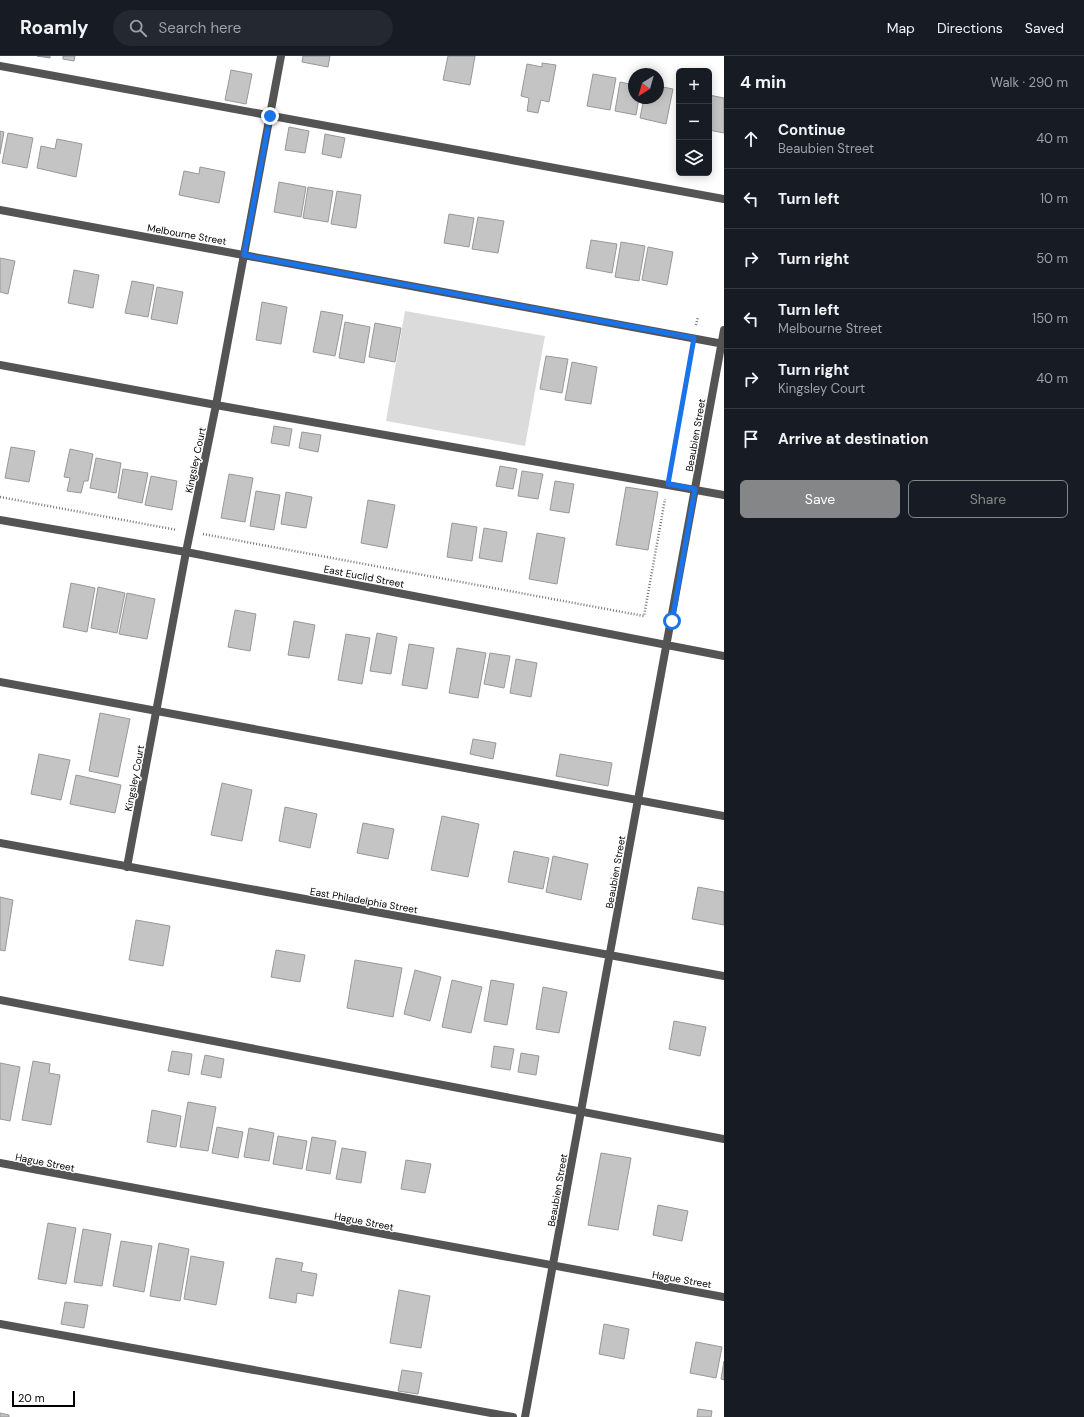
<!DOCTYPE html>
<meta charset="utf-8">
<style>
:root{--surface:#171b24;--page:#242831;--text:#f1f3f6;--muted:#9ea1a6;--line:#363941;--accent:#858687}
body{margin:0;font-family:"DM Sans",sans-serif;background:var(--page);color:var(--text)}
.controls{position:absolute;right:12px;top:12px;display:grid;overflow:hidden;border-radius:6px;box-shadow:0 2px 10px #0003}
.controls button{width:36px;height:36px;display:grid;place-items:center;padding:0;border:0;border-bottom:1px solid var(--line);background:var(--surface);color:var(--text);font:20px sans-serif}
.compass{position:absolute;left:628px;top:12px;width:36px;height:36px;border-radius:50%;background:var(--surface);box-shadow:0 2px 10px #0003;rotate:217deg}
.scale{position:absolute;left:12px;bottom:10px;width:63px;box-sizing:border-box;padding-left:4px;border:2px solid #000;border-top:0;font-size:11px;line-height:14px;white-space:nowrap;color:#000;-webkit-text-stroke:3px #fff;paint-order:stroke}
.stop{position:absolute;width:12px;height:12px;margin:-9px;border:3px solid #1a73e8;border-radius:50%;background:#fff}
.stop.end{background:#1a73e8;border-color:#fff;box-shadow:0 1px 4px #0008}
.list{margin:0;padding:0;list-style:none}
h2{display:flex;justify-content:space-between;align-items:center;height:52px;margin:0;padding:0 16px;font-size:17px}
h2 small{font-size:13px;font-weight:400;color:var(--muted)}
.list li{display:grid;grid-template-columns:26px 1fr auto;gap:12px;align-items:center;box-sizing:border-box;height:60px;padding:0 16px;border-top:1px solid var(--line)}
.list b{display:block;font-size:15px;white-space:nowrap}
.list p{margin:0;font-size:13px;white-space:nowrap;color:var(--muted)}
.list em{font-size:13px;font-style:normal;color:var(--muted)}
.actions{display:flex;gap:8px;padding:12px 16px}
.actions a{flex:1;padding:9px 0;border:1px solid var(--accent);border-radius:6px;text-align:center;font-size:14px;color:var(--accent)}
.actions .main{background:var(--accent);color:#fff}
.icon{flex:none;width:22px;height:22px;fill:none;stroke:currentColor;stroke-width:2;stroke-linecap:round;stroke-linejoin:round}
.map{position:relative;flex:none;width:724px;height:1361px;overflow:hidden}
header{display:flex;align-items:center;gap:24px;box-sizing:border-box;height:56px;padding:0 20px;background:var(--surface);border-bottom:1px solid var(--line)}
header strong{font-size:19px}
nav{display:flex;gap:22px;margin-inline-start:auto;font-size:14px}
.search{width:280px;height:36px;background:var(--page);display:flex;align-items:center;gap:10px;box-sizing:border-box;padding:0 14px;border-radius:22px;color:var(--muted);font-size:15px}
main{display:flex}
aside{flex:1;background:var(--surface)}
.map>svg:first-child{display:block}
.green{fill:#dbdbdb}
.building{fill:#c4c4c4;stroke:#989898}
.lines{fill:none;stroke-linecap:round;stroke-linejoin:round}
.path{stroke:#767676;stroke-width:2.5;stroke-dasharray:1 2;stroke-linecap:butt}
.service{stroke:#545454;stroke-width:8}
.minor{stroke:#545454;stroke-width:8}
.route{stroke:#1a73e8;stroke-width:5}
.labels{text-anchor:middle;stroke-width:3;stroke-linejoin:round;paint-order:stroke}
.street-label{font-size:10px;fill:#000;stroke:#fff}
</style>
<header>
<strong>Roamly</strong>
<div class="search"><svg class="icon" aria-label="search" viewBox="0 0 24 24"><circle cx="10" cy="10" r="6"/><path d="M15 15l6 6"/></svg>Search here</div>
<nav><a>Map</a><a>Directions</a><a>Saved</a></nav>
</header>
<main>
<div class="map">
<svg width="724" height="1361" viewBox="0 0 724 1361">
<rect width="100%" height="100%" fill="#fff"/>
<path class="green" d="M 405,255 L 545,280 L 525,390 L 386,365 Z"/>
<path class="building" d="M 37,0 L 50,0 L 50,2 Z
M 63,0 L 75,0 L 74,5 L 63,3 Z
M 303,0 L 330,0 L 328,11 L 302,6 Z
M 448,0 L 475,0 L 470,29 L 443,24 Z
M 542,7 L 556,9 L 549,46 L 541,44 L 538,57 L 527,55 L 529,42 L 521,40 L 527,8 L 542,11 Z
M 231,14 L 252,18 L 246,48 L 225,44 Z
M 593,18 L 616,22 L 610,54 L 587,50 Z
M 620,26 L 634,29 L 634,42 L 639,42 L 636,59 L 615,55 Z
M 658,30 L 673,33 L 666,68 L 640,62 L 644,42 L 658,42 Z
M 709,39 L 724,42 L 724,77 L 709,74 Z
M 289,71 L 309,75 L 305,97 L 285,94 Z
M 0,75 L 4,76 L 0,98 Z
M 8,77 L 33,82 L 27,112 L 2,107 Z
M 325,78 L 345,82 L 341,102 L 322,98 Z
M 57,83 L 82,88 L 76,121 L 37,112 L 41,90 L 55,93 Z
M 200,111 L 225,116 L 219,147 L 179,139 L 184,115 L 199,118 Z
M 279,126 L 306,131 L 301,161 L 274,156 Z
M 308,131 L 333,135 L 328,166 L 303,162 Z
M 337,135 L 361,139 L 356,172 L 331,168 Z
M 449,158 L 474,162 L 469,191 L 444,187 Z
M 478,161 L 504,165 L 498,197 L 472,193 Z
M 591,184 L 617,188 L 612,217 L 586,212 Z
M 621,186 L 645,190 L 639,225 L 615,221 Z
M 648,191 L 673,196 L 667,229 L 642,224 Z
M 0,202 L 15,205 L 8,238 L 0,236 Z
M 74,214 L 99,219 L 93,252 L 68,247 Z
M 132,225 L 154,229 L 148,261 L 125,257 Z
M 157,231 L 183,236 L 177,268 L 151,263 Z
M 262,246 L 287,251 L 281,288 L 256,284 Z
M 321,255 L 343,259 L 335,300 L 313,296 Z
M 345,266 L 370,271 L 364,307 L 339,302 Z
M 375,267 L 401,272 L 395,306 L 369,301 Z
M 546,300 L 568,303 L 562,337 L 540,333 Z
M 572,306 L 597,311 L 591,348 L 565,344 Z
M 274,370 L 292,373 L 289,390 L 271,387 Z
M 302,376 L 321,379 L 318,396 L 299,392 Z
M 11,391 L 35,395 L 29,426 L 5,422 Z
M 70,393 L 93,398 L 88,425 L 84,425 L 81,437 L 67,435 L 70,422 L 64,421 Z
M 96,402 L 121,407 L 116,437 L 90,432 Z
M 500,410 L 517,413 L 513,433 L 496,430 Z
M 123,413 L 148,417 L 142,447 L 118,442 Z
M 522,415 L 543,418 L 538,443 L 518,440 Z
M 229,418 L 253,422 L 245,466 L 221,462 Z
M 151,420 L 177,425 L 172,454 L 145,449 Z
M 555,425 L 574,428 L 569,457 L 550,454 Z
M 626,431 L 658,436 L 648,494 L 616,489 Z
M 256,435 L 280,439 L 274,474 L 250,470 Z
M 286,436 L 312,441 L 306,472 L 281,468 Z
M 368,444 L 395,449 L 387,492 L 361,487 Z
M 452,467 L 477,471 L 472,505 L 447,501 Z
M 484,472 L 507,476 L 502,506 L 479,502 Z
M 537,477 L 565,482 L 557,528 L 529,523 Z
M 71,527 L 95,532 L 87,576 L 63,571 Z
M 98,531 L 125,537 L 117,577 L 91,572 Z
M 127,537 L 155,543 L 147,583 L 119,578 Z
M 235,554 L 256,558 L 250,595 L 228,591 Z
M 294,565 L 315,569 L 309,602 L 288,599 Z
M 377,577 L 397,581 L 391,618 L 370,615 Z
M 346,578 L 370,582 L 362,628 L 338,624 Z
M 409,588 L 434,592 L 427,633 L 402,629 Z
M 457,592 L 486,597 L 478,642 L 449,637 Z
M 490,597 L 510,600 L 504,632 L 484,628 Z
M 516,603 L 537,607 L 531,641 L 510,637 Z
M 100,657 L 130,663 L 118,721 L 89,715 Z
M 473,683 L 496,687 L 493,703 L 470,698 Z
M 39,698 L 70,704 L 61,744 L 31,738 Z
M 560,698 L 612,707 L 608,730 L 556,720 Z
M 76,719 L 121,729 L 115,757 L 70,748 Z
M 222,727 L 252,734 L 242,785 L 211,779 Z
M 285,751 L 317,758 L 310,792 L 279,785 Z
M 442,760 L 479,768 L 468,821 L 431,814 Z
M 363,767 L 394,773 L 388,803 L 357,797 Z
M 514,795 L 549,802 L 543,833 L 508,826 Z
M 553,800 L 588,808 L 581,844 L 546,836 Z
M 698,831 L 724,836 L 724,869 L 692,863 Z
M 0,841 L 13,844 L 5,895 L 0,894 Z
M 136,864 L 170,870 L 163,910 L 129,904 Z
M 276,894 L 305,899 L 300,926 L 271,921 Z
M 355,904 L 402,912 L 393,961 L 347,952 Z
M 415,914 L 441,921 L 430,965 L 404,958 Z
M 452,924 L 482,931 L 471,977 L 442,971 Z
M 491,924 L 514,928 L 507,969 L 484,965 Z
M 543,931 L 567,936 L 559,977 L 536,973 Z
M 674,965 L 706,971 L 700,1000 L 669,993 Z
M 494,990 L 514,993 L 510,1014 L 491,1011 Z
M 172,995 L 192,998 L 189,1019 L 168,1015 Z
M 521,997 L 539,1000 L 536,1019 L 518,1016 Z
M 205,999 L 224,1003 L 221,1022 L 201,1018 Z
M 33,1005 L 50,1008 L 49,1017 L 60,1019 L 51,1069 L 22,1064 Z
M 0,1007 L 20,1011 L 10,1065 L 0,1063 Z
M 188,1046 L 216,1051 L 208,1095 L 180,1091 Z
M 152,1054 L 181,1060 L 176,1091 L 147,1086 Z
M 217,1071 L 243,1076 L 238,1102 L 212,1097 Z
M 249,1072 L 274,1077 L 269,1105 L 244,1101 Z
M 278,1080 L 307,1085 L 302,1113 L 273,1108 Z
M 312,1081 L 336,1085 L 330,1118 L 306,1114 Z
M 342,1092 L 366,1096 L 361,1127 L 336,1123 Z
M 601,1097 L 631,1102 L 618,1174 L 588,1169 Z
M 406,1104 L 431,1108 L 425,1137 L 401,1133 Z
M 658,1149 L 688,1155 L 682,1185 L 653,1179 Z
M 48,1167 L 76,1172 L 66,1228 L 38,1223 Z
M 83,1173 L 111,1178 L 102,1230 L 74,1226 Z
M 121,1185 L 152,1190 L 144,1236 L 113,1230 Z
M 159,1187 L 189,1193 L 180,1245 L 150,1240 Z
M 191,1200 L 224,1206 L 216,1249 L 184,1243 Z
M 276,1202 L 303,1207 L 301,1215 L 317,1218 L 313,1240 L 297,1237 L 296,1247 L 269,1242 Z
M 399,1234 L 430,1240 L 421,1292 L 390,1287 Z
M 65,1246 L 88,1249 L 84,1272 L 61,1268 Z
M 604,1268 L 629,1273 L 624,1303 L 599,1298 Z
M 696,1286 L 722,1291 L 716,1322 L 690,1317 Z
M 724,1305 L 724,1324 L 721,1323 Z
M 402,1314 L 422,1317 L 418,1338 L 398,1335 Z
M 698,1353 L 712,1355 L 711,1361 L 697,1361 Z
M 0,1357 L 9,1359 L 9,1361 L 0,1361 Z"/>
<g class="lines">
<path class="path" d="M 696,269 L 698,261
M 670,415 L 691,296
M 0,441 L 177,474
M 203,478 L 644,560 L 665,443"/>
<path class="service" d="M 0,10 L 724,143
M 0,309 L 216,349 L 724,439
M 0,626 L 724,760
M 0,944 L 724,1083
M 0,1268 L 513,1361"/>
<path class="minor" d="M 0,154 L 724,288
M 0,464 L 186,496 L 724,600
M 0,787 L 724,920
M 127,811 L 186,496 L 216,349 L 281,0
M 0,1107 L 724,1241
M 525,1361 L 724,274"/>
</g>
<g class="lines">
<path class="route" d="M 270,60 L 244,199 L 694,282 L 668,428 L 695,433 L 672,565"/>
</g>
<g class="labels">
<g class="street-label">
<text transform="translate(187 178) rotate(10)" y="4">Melbourne Street</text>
<text transform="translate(695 379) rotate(-80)" y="4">Beaubien Street</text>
<text transform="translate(195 404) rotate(-78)" y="4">Kingsley Court</text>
<text transform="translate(364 520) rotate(11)" y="4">East Euclid Street</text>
<text transform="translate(134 722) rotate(-79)" y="4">Kingsley Court</text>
<text transform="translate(615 816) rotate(-80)" y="4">Beaubien Street</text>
<text transform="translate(364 844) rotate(10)" y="4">East Philadelphia Street</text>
<text transform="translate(45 1106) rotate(11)" y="4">Hague Street</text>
<text transform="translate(557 1134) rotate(-80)" y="4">Beaubien Street</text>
<text transform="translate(364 1165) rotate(11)" y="4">Hague Street</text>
<text transform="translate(682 1223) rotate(10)" y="4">Hague Street</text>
</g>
</g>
</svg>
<div class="controls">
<button>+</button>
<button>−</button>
<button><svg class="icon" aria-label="layers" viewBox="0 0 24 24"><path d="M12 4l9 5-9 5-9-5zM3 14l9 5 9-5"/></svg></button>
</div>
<svg class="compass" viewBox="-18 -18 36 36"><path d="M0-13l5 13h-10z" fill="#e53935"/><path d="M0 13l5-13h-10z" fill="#9ea1a6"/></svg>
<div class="scale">20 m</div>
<div class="stop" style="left:672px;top:565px"></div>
<div class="stop end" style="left:270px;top:60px"></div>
</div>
<aside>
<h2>4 min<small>Walk · 290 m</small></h2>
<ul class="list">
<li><svg class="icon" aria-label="ahead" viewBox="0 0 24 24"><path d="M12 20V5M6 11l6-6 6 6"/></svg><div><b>Continue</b><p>Beaubien Street</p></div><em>40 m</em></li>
<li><svg class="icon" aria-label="left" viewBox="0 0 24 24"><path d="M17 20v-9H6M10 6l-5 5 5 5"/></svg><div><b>Turn left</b></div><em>10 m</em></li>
<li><svg class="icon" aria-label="right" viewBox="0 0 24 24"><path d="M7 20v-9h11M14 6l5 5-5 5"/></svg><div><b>Turn right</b></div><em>50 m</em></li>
<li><svg class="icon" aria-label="left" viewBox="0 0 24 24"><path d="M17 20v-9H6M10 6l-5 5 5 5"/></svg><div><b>Turn left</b><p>Melbourne Street</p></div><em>150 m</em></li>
<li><svg class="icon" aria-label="right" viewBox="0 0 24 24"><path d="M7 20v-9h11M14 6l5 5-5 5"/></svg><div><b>Turn right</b><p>Kingsley Court</p></div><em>40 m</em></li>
<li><svg class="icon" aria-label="arrive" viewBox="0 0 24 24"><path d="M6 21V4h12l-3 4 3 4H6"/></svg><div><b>Arrive at destination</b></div></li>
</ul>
<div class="actions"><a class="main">Save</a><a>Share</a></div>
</aside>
</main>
